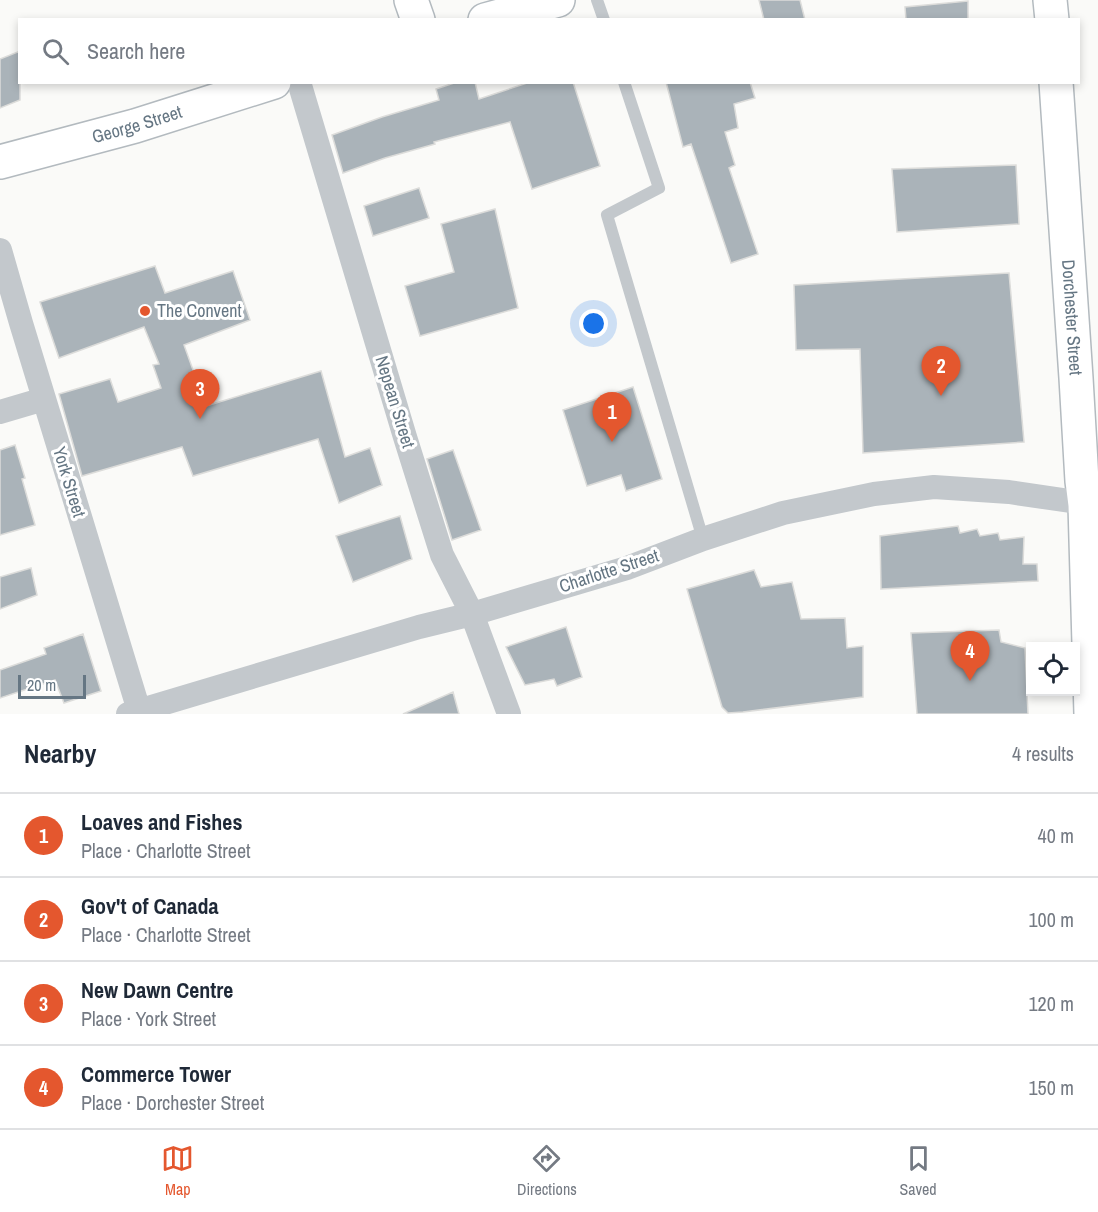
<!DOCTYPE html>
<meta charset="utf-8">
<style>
:root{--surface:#fff;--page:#f6f6f7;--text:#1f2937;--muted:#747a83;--line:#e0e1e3;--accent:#e4572e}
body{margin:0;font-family:"Archivo Narrow",sans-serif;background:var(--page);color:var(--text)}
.controls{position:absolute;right:18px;bottom:18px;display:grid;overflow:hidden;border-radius:0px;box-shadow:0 3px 9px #0003}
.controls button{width:54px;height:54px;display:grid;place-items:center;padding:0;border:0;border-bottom:2px solid var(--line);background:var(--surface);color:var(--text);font:30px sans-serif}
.scale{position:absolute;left:18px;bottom:15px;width:68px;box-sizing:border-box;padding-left:6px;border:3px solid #657683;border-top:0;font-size:16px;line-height:21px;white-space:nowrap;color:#657683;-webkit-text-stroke:4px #fff;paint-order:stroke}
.you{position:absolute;left:594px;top:324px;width:21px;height:21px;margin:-15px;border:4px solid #fff;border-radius:50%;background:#1a73e8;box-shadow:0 0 0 9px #1a73e833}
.badge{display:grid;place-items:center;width:39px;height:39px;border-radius:50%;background:var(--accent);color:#fff;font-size:20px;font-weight:700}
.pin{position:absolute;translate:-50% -50px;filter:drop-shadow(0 2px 3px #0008)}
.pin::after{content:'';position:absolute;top:32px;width:21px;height:18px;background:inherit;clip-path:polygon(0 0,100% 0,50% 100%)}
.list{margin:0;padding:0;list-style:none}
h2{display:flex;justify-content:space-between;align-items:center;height:78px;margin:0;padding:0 24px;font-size:26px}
h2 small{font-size:20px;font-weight:400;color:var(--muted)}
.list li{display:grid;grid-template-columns:39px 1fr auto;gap:18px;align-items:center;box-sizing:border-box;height:84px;padding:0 24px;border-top:2px solid var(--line)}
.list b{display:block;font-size:22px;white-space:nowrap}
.list p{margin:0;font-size:20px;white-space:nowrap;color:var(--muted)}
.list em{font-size:20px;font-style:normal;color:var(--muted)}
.icon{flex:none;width:33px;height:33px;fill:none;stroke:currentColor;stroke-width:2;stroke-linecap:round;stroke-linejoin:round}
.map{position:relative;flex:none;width:1098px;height:714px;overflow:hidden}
.search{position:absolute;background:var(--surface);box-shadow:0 3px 9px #0003;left:18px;right:18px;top:18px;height:66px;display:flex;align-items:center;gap:15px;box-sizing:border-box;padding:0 21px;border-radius:0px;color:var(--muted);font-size:22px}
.sheet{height:414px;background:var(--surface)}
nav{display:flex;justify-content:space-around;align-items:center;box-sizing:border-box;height:84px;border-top:2px solid var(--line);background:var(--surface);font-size:16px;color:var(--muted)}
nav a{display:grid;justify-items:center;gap:3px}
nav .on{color:var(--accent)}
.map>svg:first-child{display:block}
.building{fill:#aab3b9;stroke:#dcdcda;stroke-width:1.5}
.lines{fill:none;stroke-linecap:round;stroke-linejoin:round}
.secondary-casing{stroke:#b3babf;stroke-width:36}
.lane{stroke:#c3c8cc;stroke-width:12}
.street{stroke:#c3c8cc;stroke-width:24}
.secondary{stroke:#fff;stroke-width:33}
.poi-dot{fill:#e4572e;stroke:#fff;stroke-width:2}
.labels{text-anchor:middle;stroke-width:6;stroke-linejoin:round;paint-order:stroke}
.street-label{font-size:18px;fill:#657683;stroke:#fff}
.poi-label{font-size:18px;fill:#657683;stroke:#fff;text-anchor:start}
</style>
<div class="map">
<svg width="1098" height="714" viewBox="0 0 1098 714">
<rect width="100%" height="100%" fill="#fafaf8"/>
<path class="building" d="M 759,0 L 800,0 L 805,20 L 764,20 Z
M 968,1 L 968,20 L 906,20 L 905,7 Z
M 20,51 L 20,100 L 0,108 L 0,59 Z
M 457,82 L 475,82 L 479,99 L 530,82 L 573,82 L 600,166 L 532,189 L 510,122 L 434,142 L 435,144 L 385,158 L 343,173 L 332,135 L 382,117 L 439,100 L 436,89 Z
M 666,82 L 750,82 L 755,98 L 734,104 L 738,128 L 725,132 L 735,165 L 729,168 L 758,254 L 731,263 L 691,144 L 683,147 Z
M 1016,165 L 1019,224 L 897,232 L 892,169 Z
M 419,188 L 429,218 L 373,236 L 364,206 Z
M 495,209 L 518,308 L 420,336 L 405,286 L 454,272 L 441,224 Z
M 155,266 L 165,293 L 233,271 L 250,320 L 184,345 L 206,406 L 321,371 L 345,457 L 370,448 L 382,485 L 339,503 L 318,439 L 193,476 L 182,447 L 82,476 L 59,394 L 110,379 L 118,402 L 161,388 L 153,365 L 159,364 L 144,327 L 59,358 L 40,302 Z
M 1009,273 L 1024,442 L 863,453 L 860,349 L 796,350 L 794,285 Z
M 633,387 L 662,479 L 626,491 L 621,475 L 587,486 L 563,410 Z
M 15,445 L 25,478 L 22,479 L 35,525 L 0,535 L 0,450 Z
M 453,450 L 481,530 L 452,540 L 427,459 Z
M 400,516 L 412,559 L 353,582 L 336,536 Z
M 958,526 L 960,533 L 977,529 L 980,536 L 998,533 L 1000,540 L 1024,537 L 1023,564 L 1037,564 L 1038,581 L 881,589 L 880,536 Z
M 31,568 L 37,595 L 0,609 L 0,577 Z
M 754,570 L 761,587 L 792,582 L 801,619 L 845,618 L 847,648 L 863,646 L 863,697 L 743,712 L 728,713 L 722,707 L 687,589 Z
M 566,627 L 582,677 L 557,686 L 554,679 L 525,685 L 506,647 Z
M 999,630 L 1001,642 L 1025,648 L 1028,714 L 917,714 L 911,633 Z
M 83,634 L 101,691 L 64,703 L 55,680 L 0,698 L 0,670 L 46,654 L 44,648 Z
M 453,692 L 459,714 L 403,714 Z"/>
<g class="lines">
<defs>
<g id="secondary">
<path d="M 411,0 L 418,20"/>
<path d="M 1050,0 L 1052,20"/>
<path d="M 485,20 L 558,0"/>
<path id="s1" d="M 1056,82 L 1076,378 L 1082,481 L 1085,505 L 1091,714"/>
<path id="s2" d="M 0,162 L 135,126 L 274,82"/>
</g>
</defs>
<use href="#secondary" class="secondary-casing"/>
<path class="lane" d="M 597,0 L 604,20
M 624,82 L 659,188 L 607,215 L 703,539"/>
<path class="street" d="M 299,82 L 405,437 L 442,555 L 472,614 L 509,714
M 0,250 L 21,323 L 140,714
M 0,412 L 44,399
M 128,714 L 419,627 L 472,614 L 627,568 L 703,539 L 783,513 L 874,494 L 934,487 L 1009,492 L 1077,502 L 1098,507"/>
<use href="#secondary" class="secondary"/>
</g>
<circle class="poi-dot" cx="145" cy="311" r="6"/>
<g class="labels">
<g class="street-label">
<text dy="6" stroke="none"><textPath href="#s2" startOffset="142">George Street</textPath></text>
<text dy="6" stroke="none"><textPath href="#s1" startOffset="236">Dorchester Street</textPath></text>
<text transform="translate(395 402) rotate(73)" y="6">Nepean Street</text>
<text transform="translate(69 482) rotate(73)" y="6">York Street</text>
<text transform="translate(609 571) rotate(-18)" y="6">Charlotte Street</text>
</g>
<g class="poi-label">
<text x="157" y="317">The Convent</text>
</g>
</g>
</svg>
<div class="controls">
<button><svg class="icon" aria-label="locate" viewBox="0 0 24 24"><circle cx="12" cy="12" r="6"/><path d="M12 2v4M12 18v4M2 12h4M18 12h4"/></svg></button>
</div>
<div class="scale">20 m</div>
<div class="you"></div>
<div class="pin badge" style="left:612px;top:442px">1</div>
<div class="pin badge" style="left:941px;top:396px">2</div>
<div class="pin badge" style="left:200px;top:419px">3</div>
<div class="pin badge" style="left:970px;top:681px">4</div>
<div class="search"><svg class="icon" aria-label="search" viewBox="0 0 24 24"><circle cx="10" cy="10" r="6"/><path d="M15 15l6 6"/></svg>Search here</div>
</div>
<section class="sheet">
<h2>Nearby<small>4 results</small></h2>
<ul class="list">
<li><span class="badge">1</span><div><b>Loaves and Fishes</b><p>Place · Charlotte Street</p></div><em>40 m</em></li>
<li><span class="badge">2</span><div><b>Gov't of Canada</b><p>Place · Charlotte Street</p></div><em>100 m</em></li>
<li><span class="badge">3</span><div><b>New Dawn Centre</b><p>Place · York Street</p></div><em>120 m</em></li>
<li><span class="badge">4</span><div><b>Commerce Tower</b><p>Place · Dorchester Street</p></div><em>150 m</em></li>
</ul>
</section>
<nav>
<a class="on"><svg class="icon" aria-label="map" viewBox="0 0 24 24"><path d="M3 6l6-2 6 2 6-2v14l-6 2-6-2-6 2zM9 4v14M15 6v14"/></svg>Map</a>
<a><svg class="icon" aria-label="directions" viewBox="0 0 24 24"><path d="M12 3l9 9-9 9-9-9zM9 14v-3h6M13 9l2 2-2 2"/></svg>Directions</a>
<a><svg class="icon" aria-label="saved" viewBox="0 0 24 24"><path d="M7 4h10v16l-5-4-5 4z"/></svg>Saved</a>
</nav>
